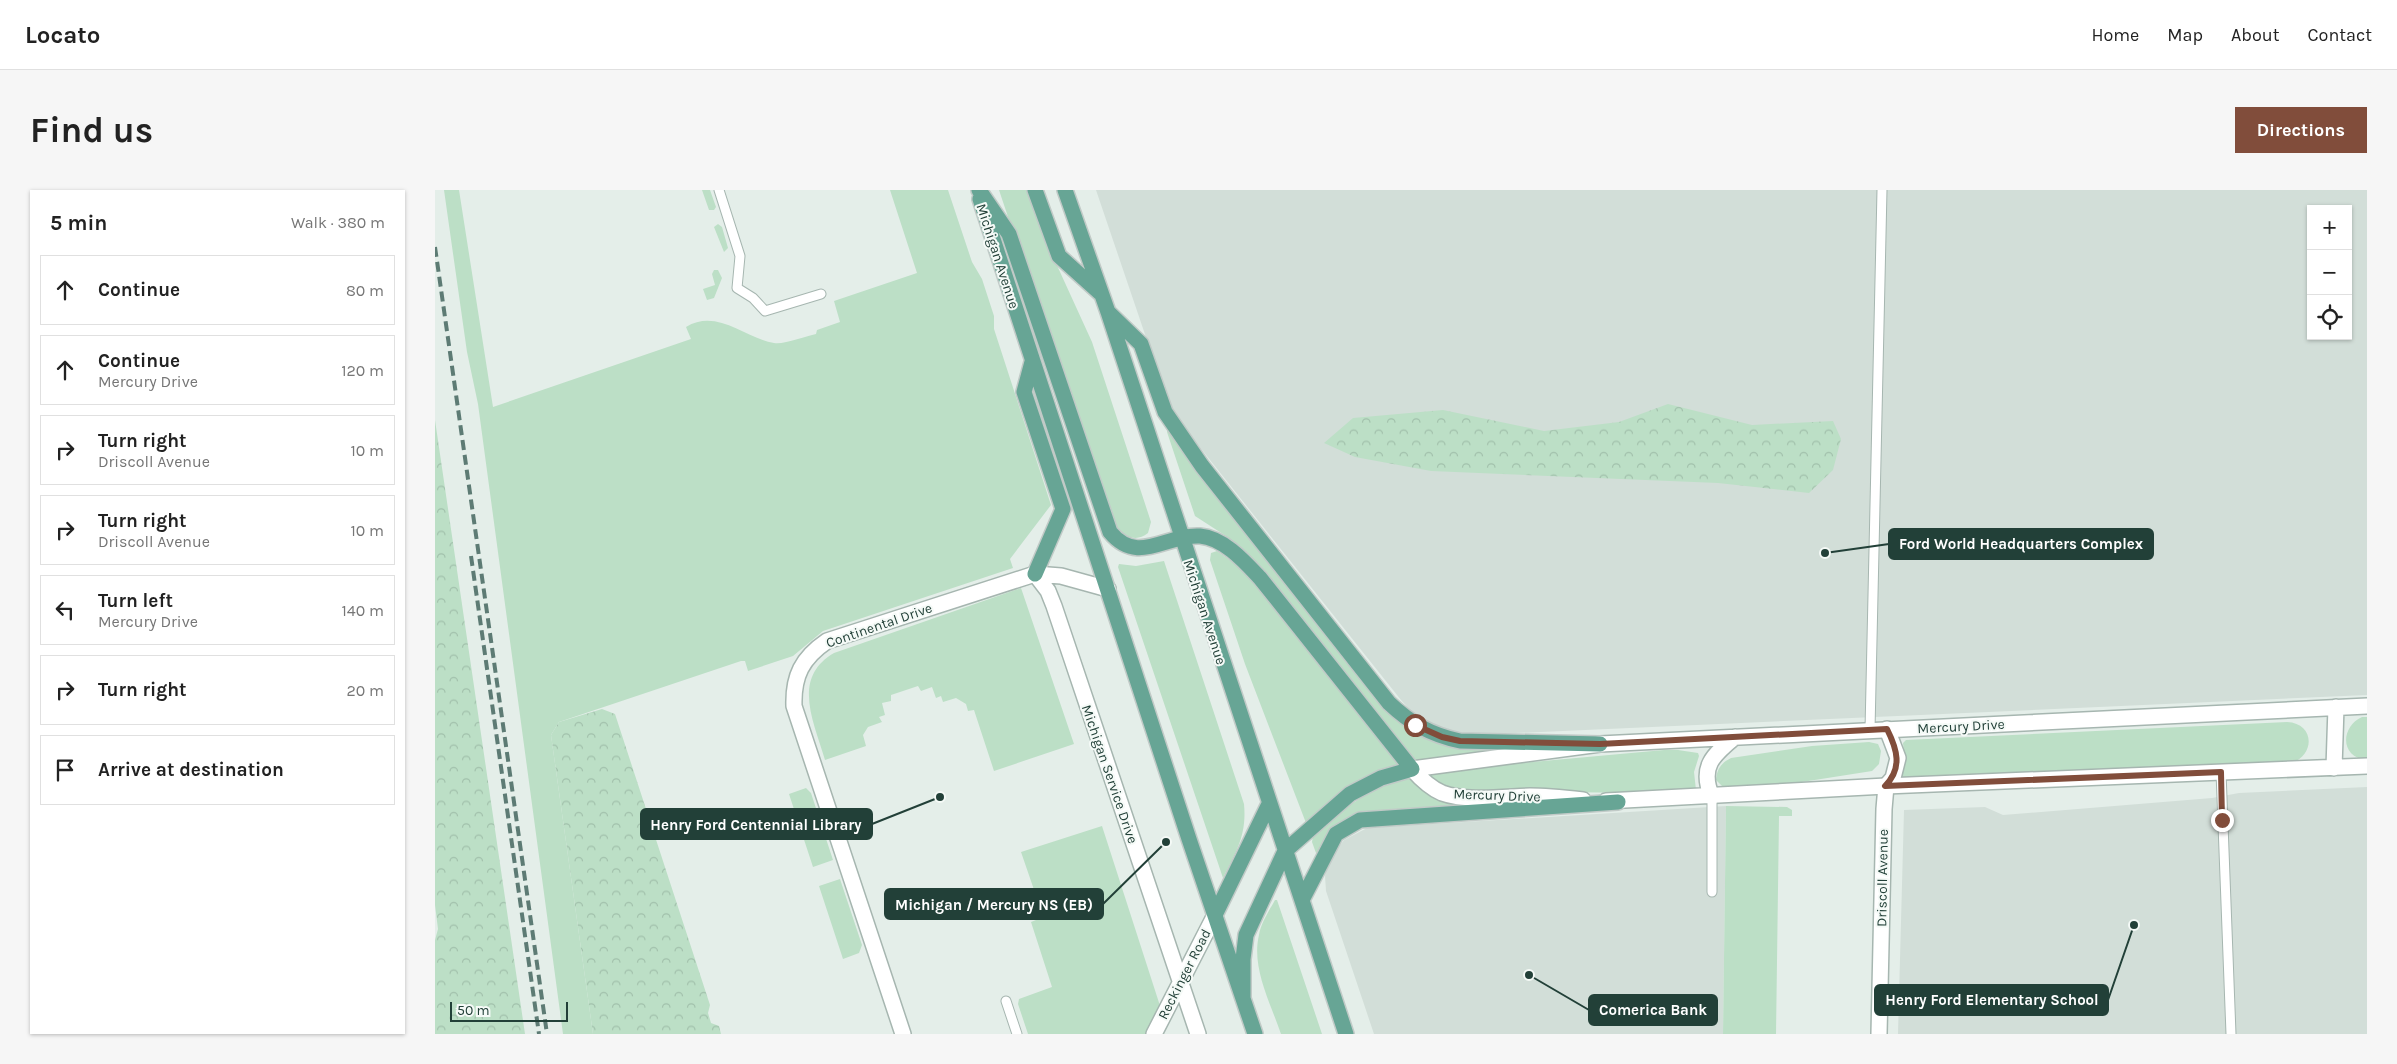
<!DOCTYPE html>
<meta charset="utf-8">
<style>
:root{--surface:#fff;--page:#f6f6f6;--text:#222;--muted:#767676;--line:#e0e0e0;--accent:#814d3b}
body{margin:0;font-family:Karla,sans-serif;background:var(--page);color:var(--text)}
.controls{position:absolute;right:15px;top:15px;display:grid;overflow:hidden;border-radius:0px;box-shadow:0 1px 4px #0004}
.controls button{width:45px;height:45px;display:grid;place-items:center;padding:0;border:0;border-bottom:1px solid var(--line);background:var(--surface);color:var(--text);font:25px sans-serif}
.scale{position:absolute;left:15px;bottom:12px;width:118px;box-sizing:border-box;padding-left:5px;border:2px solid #224038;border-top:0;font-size:14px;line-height:18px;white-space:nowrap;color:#224038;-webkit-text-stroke:4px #f5faf7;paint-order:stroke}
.stop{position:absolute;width:15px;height:15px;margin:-11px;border:4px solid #814d3b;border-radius:50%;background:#fff}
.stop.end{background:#814d3b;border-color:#fff;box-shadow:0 1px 5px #0008}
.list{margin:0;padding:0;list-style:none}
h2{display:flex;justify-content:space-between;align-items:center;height:65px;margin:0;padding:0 20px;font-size:21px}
h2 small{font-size:16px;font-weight:400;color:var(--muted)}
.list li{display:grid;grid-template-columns:32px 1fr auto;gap:15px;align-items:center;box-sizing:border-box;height:70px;margin:0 10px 10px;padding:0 10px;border:1px solid var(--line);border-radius:0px}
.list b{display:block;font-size:19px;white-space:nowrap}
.list p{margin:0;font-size:16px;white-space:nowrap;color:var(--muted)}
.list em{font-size:16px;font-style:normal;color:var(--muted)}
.icon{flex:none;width:28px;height:28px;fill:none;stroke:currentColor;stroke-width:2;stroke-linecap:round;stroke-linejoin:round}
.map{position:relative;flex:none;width:1932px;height:844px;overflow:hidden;border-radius:0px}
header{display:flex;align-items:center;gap:30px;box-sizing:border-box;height:70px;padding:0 25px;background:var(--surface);border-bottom:1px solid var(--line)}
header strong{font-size:24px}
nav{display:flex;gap:28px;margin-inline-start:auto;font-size:18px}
.intro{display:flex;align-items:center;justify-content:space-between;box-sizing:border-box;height:120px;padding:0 30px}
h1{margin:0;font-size:35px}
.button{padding:12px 22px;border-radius:0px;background:var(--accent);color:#fff;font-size:18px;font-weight:700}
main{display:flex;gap:30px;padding:0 30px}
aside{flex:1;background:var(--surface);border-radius:0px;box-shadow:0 1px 4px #0004}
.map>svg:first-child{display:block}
.built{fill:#d2ded8;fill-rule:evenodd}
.grass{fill:#bcdfc6}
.forest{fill:url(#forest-crowns)}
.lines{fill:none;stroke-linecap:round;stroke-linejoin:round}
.service-casing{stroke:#a6b6b0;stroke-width:11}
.minor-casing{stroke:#a6b6b0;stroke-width:18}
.tertiary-casing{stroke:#a6b6b0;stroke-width:18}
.primary-casing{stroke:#c1cac7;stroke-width:18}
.service{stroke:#fff;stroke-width:9}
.minor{stroke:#fff;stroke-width:15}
.tertiary{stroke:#fff;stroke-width:15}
.primary{stroke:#67a595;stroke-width:15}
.rail{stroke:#5d7b74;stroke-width:4;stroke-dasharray:10 5;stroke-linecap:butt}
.route{stroke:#814d3b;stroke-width:6}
.labels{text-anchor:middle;stroke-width:4;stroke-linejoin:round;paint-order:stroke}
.street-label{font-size:14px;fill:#224038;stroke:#f5faf7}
.leader{fill:none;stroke:#224038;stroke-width:2}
.callout-dot{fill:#224038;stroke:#f5faf7;stroke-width:2}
.callout{fill:#224038;stroke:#224038;stroke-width:2}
.callout-label{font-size:15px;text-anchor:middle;font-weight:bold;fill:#fff}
</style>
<header>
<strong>Locato</strong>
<nav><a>Home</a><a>Map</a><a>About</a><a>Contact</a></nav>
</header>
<div class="intro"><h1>Find us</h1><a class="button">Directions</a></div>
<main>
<aside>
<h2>5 min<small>Walk · 380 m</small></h2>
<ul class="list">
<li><svg class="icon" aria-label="ahead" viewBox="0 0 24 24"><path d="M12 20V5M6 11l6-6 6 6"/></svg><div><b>Continue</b></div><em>80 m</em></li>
<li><svg class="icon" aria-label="ahead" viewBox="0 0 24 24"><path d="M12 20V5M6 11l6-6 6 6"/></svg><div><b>Continue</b><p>Mercury Drive</p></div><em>120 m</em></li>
<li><svg class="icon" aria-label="right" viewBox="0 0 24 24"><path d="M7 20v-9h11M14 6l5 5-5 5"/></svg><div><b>Turn right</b><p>Driscoll Avenue</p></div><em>10 m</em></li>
<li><svg class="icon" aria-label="right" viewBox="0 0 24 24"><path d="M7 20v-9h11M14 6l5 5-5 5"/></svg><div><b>Turn right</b><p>Driscoll Avenue</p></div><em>10 m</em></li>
<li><svg class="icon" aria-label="left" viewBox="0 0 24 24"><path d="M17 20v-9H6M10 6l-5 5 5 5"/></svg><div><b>Turn left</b><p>Mercury Drive</p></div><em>140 m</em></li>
<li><svg class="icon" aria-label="right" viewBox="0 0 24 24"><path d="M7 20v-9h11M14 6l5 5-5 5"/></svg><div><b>Turn right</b></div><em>20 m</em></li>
<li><svg class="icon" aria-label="arrive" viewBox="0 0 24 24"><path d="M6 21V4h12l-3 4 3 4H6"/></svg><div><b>Arrive at destination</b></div></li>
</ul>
</aside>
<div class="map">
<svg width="1932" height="844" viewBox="0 0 1932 844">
<defs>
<pattern id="forest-crowns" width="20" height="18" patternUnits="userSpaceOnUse" patternTransform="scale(1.25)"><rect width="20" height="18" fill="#bcdfc6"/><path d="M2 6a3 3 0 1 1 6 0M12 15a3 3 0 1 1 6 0" fill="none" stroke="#a1c0ab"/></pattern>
</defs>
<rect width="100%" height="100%" fill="#e4eee9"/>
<path class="built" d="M 661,0 L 1932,0 L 1932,505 L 1037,545 L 1009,540 L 986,532 L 966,510 L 736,221 ZM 1876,19 L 1913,19 L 1913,146 L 1876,146 Z
M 1932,597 L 1932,844 L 1463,844 L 1469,620 L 1550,617 L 1568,625 L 1777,608 L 1804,603 Z
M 1291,616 L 1288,844 L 939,844 L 891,701 L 890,686 L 893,671 L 909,650 L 932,638 Z"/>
<path class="grass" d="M 9,0 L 24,0 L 58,217 L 256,149 L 251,137 C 282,118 310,148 339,153 C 348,155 371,146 381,144 L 382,140 L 405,132 L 399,111 L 482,83 L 455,0 L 513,0 L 537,72 L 547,89 L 559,126 L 559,139 L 616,315 L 575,369 L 578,378 L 388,441 L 358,466 L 313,481 L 310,471 L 306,471 L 124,532 L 116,545 L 158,844 L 128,844 L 43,214 L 32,162 Z
M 267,0 L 275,0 L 281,17 L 279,20 L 274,20 Z
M 564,0 L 595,0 L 620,71 L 657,152 L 716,332 L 713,343 C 694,358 679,335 671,320 Z
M 283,34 L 287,37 L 293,58 L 289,62 L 279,37 Z
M 279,80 L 283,80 L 287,88 L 279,108 L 272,110 L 268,99 L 280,95 L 277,84 Z
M 733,238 L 978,541 L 1110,557 L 980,571 L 829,381 L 794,348 L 760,326 L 732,242 Z
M 782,361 L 814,384 L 966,576 L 871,633 L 810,474 L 775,370 L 776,363 Z
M 729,371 L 809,614 C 812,645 801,662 788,688 L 683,377 L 684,374 L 701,376 Z
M 586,398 L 639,554 L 559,581 L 539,520 L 533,521 L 531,514 L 521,508 L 508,512 L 506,506 L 501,508 L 497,497 L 486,501 L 483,496 L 456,505 L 456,511 L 447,513 L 450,525 L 444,527 L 447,532 L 433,537 L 428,545 L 431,556 L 390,570 C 379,532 356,488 399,463 Z
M 1927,527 L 1932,527 L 1932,570 C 1905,568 1905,537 1927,527 Z
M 1852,532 C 1879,533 1881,564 1857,573 L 1469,590 L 1463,585 L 1470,573 L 1468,553 L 1471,550 Z
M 1434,552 L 1443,554 L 1446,561 L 1444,574 L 1437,581 L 1329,598 L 1289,598 L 1281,590 C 1282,579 1286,573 1296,568 L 1377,556 Z
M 1229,560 L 1243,560 L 1263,563 L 1264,566 L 1259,582 L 1261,600 L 1215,603 L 1024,601 L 1009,598 L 993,587 L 993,584 L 997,581 Z
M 975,587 L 984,594 L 1088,613 L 945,621 L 881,663 L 877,652 L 878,646 C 911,617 931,599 975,587 Z
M 371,598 L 376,603 L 398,670 L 378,677 L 354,604 Z
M 1291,616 L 1352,617 L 1357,620 L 1357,626 L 1344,626 L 1341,844 L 1288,844 Z
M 667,636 L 727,822 L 711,844 L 593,844 L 583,814 L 584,809 L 617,797 L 596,732 L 601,730 L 601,726 L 607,723 L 586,662 Z
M 405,689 L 427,755 L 424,763 L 408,769 L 384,696 Z
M 840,710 L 842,710 L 887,844 L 846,844 C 836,814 816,778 824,745 C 826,733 834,721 840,710 Z"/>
<path class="forest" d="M 1233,214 L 1317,235 L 1398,231 L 1406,249 L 1398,280 L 1374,303 L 1283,293 L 996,281 L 920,267 L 889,253 L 918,228 L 1008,220 L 1109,241 L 1184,232 Z
M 0,230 L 90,844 L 0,844 L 0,750 L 3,739 L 0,715 Z
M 167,519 L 180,524 L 275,815 L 273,823 L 276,833 L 284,836 L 286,844 L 158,844 L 116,545 L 124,532 Z"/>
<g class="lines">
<defs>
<path id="service" d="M 284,0 L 305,66 L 302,98 L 318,108 L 330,121 L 386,104
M 1435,540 L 1447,0
M 1786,582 L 1796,844
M 1277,607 L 1277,702
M 571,811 L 582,844"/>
<path id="minor" d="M 600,384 L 613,401 L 619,416 L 763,844
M 468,844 L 359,516 C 358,486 367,468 392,451 L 600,384 L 626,386 L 673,399
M 719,844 L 780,725
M 1444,844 L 1449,619 L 1451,596 L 1458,588 L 1463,568 L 1452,539"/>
<path id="tertiary" d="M 1899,578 L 1901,517
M 1277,607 C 1264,577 1278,565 1300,547
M 1148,610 C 1130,608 1112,606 1095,606 C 1068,607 1032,612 1007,603 C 995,598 985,588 977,579 L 1165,554 L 1932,516
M 1171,611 L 1451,596 L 1932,576"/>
<path id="primary" d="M 544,0 L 574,44 L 675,342 C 703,376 731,344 765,346 C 789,348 810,372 825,388 L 977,579 L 946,588 L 915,604 L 850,661 L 811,745 L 808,769 L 808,808
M 600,0 L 624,66 L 665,103
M 630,0 L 673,122 L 911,844
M 545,9 L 754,649 L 820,844
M 674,123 L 706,154 L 730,222 L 767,276 L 954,513 C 975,533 996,545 1025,551 L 1165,554
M 597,172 L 589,202 L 628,319 L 600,384
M 867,710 L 901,644 L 925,630 L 1183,612
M 780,725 L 834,614"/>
</defs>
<use href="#service" class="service-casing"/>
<use href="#minor" class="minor-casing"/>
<use href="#tertiary" class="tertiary-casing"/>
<use href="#primary" class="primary-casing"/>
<use href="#service" class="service"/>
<use href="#minor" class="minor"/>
<use href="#tertiary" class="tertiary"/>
<use href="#primary" class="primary"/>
<path class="rail" d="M 0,57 L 112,844
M 36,366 L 104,844"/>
</g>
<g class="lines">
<path class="route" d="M 980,535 L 1007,547 L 1025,551 L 1165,554 L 1452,539 C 1462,559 1468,578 1450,596 L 1786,582 L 1787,630"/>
</g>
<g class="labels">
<g class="street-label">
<text transform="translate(563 66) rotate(72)" y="5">Michigan Avenue</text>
<text transform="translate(770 422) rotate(72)" y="5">Michigan Avenue</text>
<text transform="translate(444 435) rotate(-19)" y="5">Continental Drive</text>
<text transform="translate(1526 536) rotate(-3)" y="5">Mercury Drive</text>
<text transform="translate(675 584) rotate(71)" y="5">Michigan Service Drive</text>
<text transform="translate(1062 605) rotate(2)" y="5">Mercury Drive</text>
<text transform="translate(1447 688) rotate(-89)" y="5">Driscoll Avenue</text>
<text transform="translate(749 784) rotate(-63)" y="5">Reckinger Road</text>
</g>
</g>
<path class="leader" d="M1390 363L1454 354M505 607L437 634M731 652L668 714M1699 735L1673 810M1094 785L1154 820"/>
<g class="callout-dot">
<circle cx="1390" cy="363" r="5"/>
<circle cx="505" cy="607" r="5"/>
<circle cx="731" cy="652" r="5"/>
<circle cx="1699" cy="735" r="5"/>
<circle cx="1094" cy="785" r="5"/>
</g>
<g class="callout">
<rect x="1454" y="339" width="264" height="30" rx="5"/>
<rect x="206" y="619" width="231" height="30" rx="5"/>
<rect x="450" y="699" width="218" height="30" rx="5"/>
<rect x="1440" y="795" width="233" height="30" rx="5"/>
<rect x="1154" y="805" width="128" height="30" rx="5"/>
</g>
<g class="callout-label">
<text x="1586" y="359">Ford World Headquarters Complex</text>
<text x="321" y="640">Henry Ford Centennial Library</text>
<text x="559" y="720">Michigan / Mercury NS (EB)</text>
<text x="1557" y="815">Henry Ford Elementary School</text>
<text x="1218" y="825">Comerica Bank</text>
</g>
</svg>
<div class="controls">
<button>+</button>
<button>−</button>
<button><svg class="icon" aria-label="locate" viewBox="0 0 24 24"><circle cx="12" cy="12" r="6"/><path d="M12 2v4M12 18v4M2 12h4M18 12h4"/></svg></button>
</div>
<div class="scale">50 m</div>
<div class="stop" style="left:980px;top:535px"></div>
<div class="stop end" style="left:1787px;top:630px"></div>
</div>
</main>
